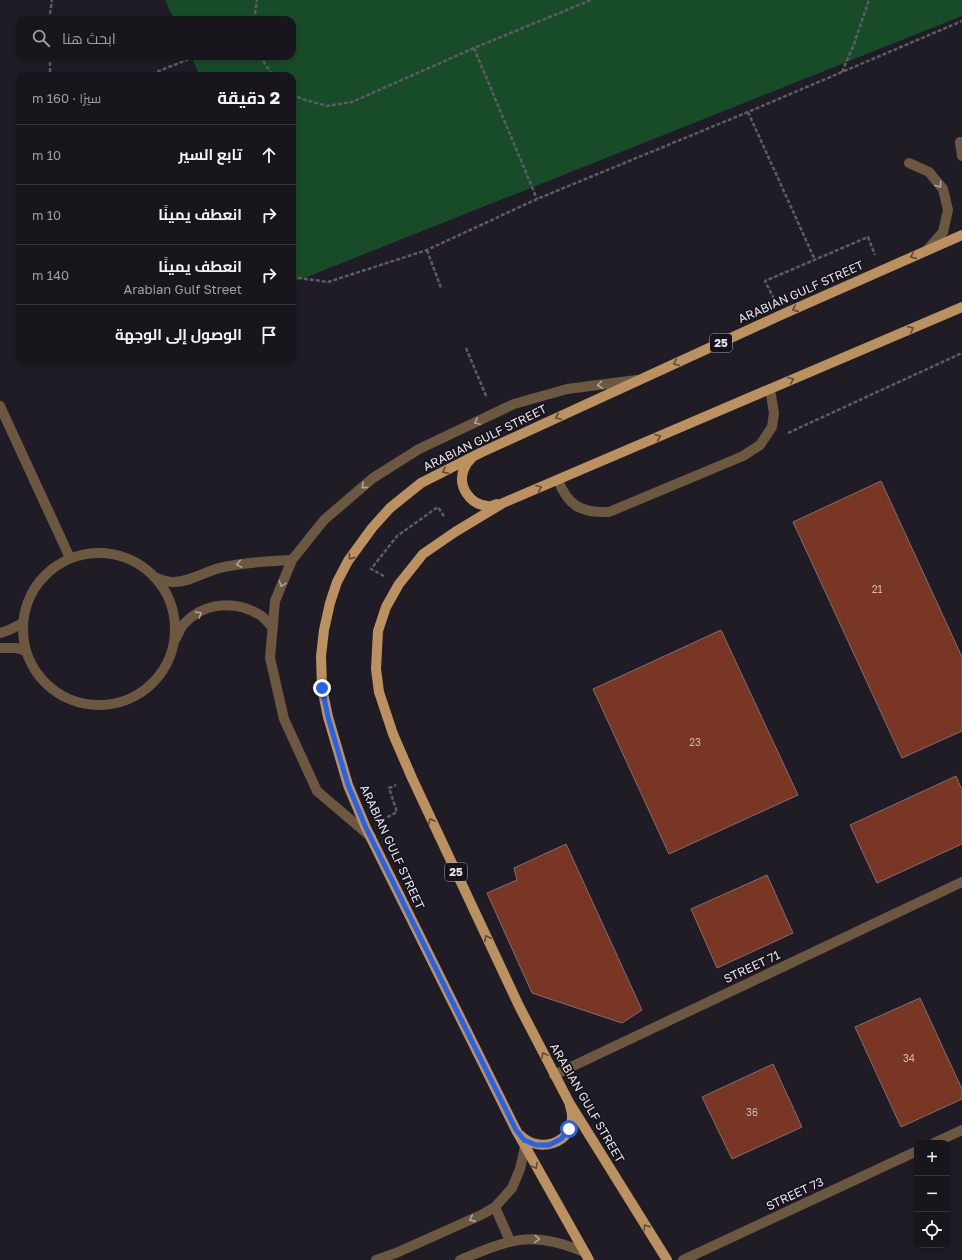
<!DOCTYPE html>
<html lang="ar">
<meta charset="utf-8">
<style>
:root{--surface:#18151c;--page:#252229;--text:#f1f3f6;--muted:#9f9fa3;--line:#36343b}
body{margin:0;font-family:"Golos Text",Cairo,sans-serif;background:var(--page);color:var(--text);direction:rtl}
.controls{position:absolute;right:12px;bottom:12px;display:grid;overflow:hidden;border-radius:8px;box-shadow:0 2px 6px #0003}
.controls button{width:36px;height:36px;display:grid;place-items:center;padding:0;border:0;border-bottom:1px solid var(--line);background:var(--surface);color:var(--text);font:20px sans-serif}
.stop{position:absolute;width:12px;height:12px;margin:-9px;border:3px solid #2563eb;border-radius:50%;background:#fff}
.stop.end{background:#2563eb;border-color:#fff;box-shadow:0 1px 4px #0008}
.list{margin:0;padding:0;list-style:none}
h2{display:flex;justify-content:space-between;align-items:center;height:52px;margin:0;padding:0 16px;font-size:17px}
h2 small{font-size:13px;font-weight:400;color:var(--muted)}
.list li{display:grid;grid-template-columns:26px 1fr auto;gap:12px;align-items:center;box-sizing:border-box;height:60px;padding:0 16px;border-top:1px solid var(--line)}
.list b{display:block;font-size:15px;white-space:nowrap}
.list p{margin:0;font-size:13px;white-space:nowrap;color:var(--muted)}
.list em{font-size:13px;font-style:normal;color:var(--muted)}
.icon{flex:none;width:22px;height:22px;fill:none;stroke:currentColor;stroke-width:2;stroke-linecap:round;stroke-linejoin:round}
.map{position:relative;flex:none;width:962px;height:1260px;overflow:hidden;direction:ltr}
.search{position:absolute;background:var(--surface);box-shadow:0 2px 6px #0003;left:16px;top:16px;width:280px;height:44px;display:flex;align-items:center;gap:10px;box-sizing:border-box;padding:0 14px;border-radius:12px;color:var(--muted);font-size:15px}
.panel{position:absolute;background:var(--surface);box-shadow:0 2px 6px #0003;left:16px;top:72px;width:280px;height:292px;border-radius:12px;direction:rtl}
.map>svg:first-child{display:block}
.green{fill:#184c28}
.building{fill:#793625;stroke:#80706c}
.lines{fill:none;stroke-linecap:round;stroke-linejoin:round}
.path{stroke:#5e5b64;stroke-width:2.5;stroke-dasharray:4 2;stroke-linecap:butt}
.service{stroke:#6c5841;stroke-width:10}
.pedestrian{stroke:#6c5841;stroke-width:10}
.minor{stroke:#6c5841;stroke-width:10}
.primary{stroke:#bc9160;stroke-width:10}
.oneway{stroke:#afa49e}
.oneway2{stroke:#614c3b}
.route{stroke:#2563eb;stroke-width:5}
.labels{text-anchor:middle;stroke-width:3.5;stroke-linejoin:round;paint-order:stroke}
.number-label{font-size:10px;fill:#cbb8b9}
.shield{fill:#17131d;stroke:#a8a5ac;stroke-width:1}
.shield-label{font-size:11px;font-weight:bold;fill:#e6e3ea}
.street-label{font-size:12px;fill:#e6e3ea;stroke:#17131d}
</style>
<div class="map">
<svg width="962" height="1260" viewBox="0 0 962 1260">
<rect width="100%" height="100%" fill="#201c26"/>
<path class="green" d="M 165,0 L 962,0 L 962,16 L 297,281 L 292,271 L 292,76 L 200,76 L 191,56 L 292,56 L 292,20 L 174,20 Z"/>
<path class="building" d="M 881,481 L 962,657 L 962,731 L 902,758 L 793,522 Z
M 721,630 L 798,795 L 669,854 L 593,689 Z
M 956,776 L 962,790 L 962,844 L 877,883 L 850,825 Z
M 566,844 L 642,1010 L 622,1023 L 532,993 L 487,893 L 517,880 L 514,868 Z
M 767,875 L 793,933 L 717,968 L 691,909 Z
M 920,998 L 962,1089 L 962,1099 L 901,1127 L 855,1027 Z
M 773,1064 L 802,1127 L 732,1159 L 702,1097 Z"/>
<g class="lines">
<path class="path" d="M 49,20 L 52,0
M 254,20 L 257,0
M 474,48 L 537,199
M 50,56 L 50,76
M 260,56 L 273,76
M 842,72 L 854,44 L 869,0
M 146,76 L 197,56
M 292,94 L 302,99 L 327,106 L 352,102 L 474,48 L 591,0
M 748,112 L 815,260
M 427,250 L 441,288
M 292,277 L 328,282 L 427,250 L 537,199 L 748,112 L 962,21
M 774,299 L 765,281 L 868,237 L 875,255
M 466,348 L 487,398
M 788,433 L 962,353
M 384,576 L 371,569 L 397,536 L 438,507 L 445,518
M 382,820 L 397,812 L 389,788 L 396,785"/>
<path class="service" d="M 960,142 L 962,156
M 909,163 L 929,172 L 943,189 L 948,210 L 943,232 L 928,249
M 558,480 C 568,506 581,513 609,512 L 743,456 L 760,445 L 772,427 L 774,413 L 770,389
M23 629a76 76 0 1 1 152 0a76 76 0 1 1-152 0Z
M 154,577 C 160,579 166,582 172,582 C 189,583 207,570 224,567 C 247,562 269,561 292,560
M 0,633 L 9,630 L 23,623
M 175,640 C 178,635 180,628 184,624 C 204,602 235,600 260,615 C 265,618 269,624 273,628
M 0,648 L 16,648 L 26,651
M 371,837 L 317,791 L 284,719 L 270,658 L 275,601 L 292,560 L 324,520 L 373,478 L 419,449 L 514,404 L 567,389 L 637,380
M 495,1207 L 510,1241
M 376,1260 L 396,1253 L 481,1215 L 495,1207 L 512,1188 L 520,1169 L 525,1147
M 460,1260 C 510,1239 531,1230 584,1252"/>
<path class="pedestrian" d="M 0,406 L 70,558"/>
<path class="minor" d="M 554,1075 L 962,882
M 934,1143 L 962,1130
M 683,1260 L 917,1151"/>
<path class="primary" d="M 471,459 C 467,462 466,465 464,469 C 457,486 470,505 488,506 C 490,507 494,505 497,504
M 520,1135 C 538,1154 573,1144 572,1116 C 572,1113 571,1109 570,1106
M 589,1260 L 516,1130 L 366,828 L 348,785 L 328,717 L 322,688 L 321,656 L 324,630 L 330,603 L 337,582 L 348,561 L 372,528 L 390,508 L 421,483 L 480,453 L 781,315 L 962,235
M 667,1260 L 570,1104 L 519,1006 L 412,778 L 393,734 L 379,692 L 376,669 L 378,631 L 386,607 L 399,584 L 423,554 L 455,532 L 503,503 L 962,307"/>
</g>
<defs><path id="oneway-chevron" d="M-2-3.5L2.5 0L-2 3.5" fill="none" stroke-width="1.6" stroke-linecap="round" stroke-linejoin="round"/></defs>
<g class="oneway">
<use href="#oneway-chevron" transform="translate(939 185) rotate(54)"/>
<use href="#oneway-chevron" transform="translate(600 385) rotate(173)"/>
<use href="#oneway-chevron" transform="translate(477 422) rotate(155)"/>
<use href="#oneway-chevron" transform="translate(364 486) rotate(139)"/>
<use href="#oneway-chevron" transform="translate(239 564) rotate(170)"/>
<use href="#oneway-chevron" transform="translate(282 584) rotate(111)"/>
<use href="#oneway-chevron" transform="translate(199 614) rotate(-32)"/>
<use href="#oneway-chevron" transform="translate(472 1219) rotate(156)"/>
<use href="#oneway-chevron" transform="translate(537 1239) rotate(3)"/>
</g>
<g class="oneway2">
<use href="#oneway-chevron" transform="translate(913 256) rotate(156)"/>
<use href="#oneway-chevron" transform="translate(795 309) rotate(156)"/>
<use href="#oneway-chevron" transform="translate(911 329) rotate(-24)"/>
<use href="#oneway-chevron" transform="translate(676 363) rotate(156)"/>
<use href="#oneway-chevron" transform="translate(791 380) rotate(-23)"/>
<use href="#oneway-chevron" transform="translate(558 417) rotate(155)"/>
<use href="#oneway-chevron" transform="translate(658 437) rotate(-23)"/>
<use href="#oneway-chevron" transform="translate(445 471) rotate(152)"/>
<use href="#oneway-chevron" transform="translate(539 488) rotate(-23)"/>
<use href="#oneway-chevron" transform="translate(351 557) rotate(125)"/>
<use href="#oneway-chevron" transform="translate(431 821) rotate(-115)"/>
<use href="#oneway-chevron" transform="translate(487 938) rotate(-115)"/>
<use href="#oneway-chevron" transform="translate(544 1055) rotate(-117)"/>
<use href="#oneway-chevron" transform="translate(535 1166) rotate(61)"/>
<use href="#oneway-chevron" transform="translate(646 1227) rotate(-122)"/>
</g>
<g class="lines">
<path class="route" d="M 322,688 L 328,717 L 348,785 L 366,828 L 516,1130 L 524,1140 L 536,1145 L 549,1145 L 561,1139 L 569,1129"/>
</g>
<g class="labels">
<g class="number-label">
<text x="877" y="593">21</text>
<text x="695" y="746">23</text>
<text x="909" y="1062">34</text>
<text x="752" y="1116">36</text>
</g>
<g class="shield">
<rect x="710" y="334" width="22" height="18" rx="3"/>
<rect x="445" y="863" width="22" height="18" rx="3"/>
</g>
<g class="shield-label">
<text x="721" y="347">25</text>
<text x="456" y="876">25</text>
</g>
<g class="street-label">
<text transform="translate(801 292) rotate(-24)" y="4">ARABIAN GULF STREET</text>
<text transform="translate(485 438) rotate(-26)" y="4">ARABIAN GULF STREET</text>
<text transform="translate(392 847) rotate(65)" y="4">ARABIAN GULF STREET</text>
<text transform="translate(752 967) rotate(-25)" y="4">STREET 71</text>
<text transform="translate(587 1103) rotate(60)" y="4">ARABIAN GULF STREET</text>
<text transform="translate(795 1194) rotate(-25)" y="4">STREET 73</text>
</g>
</g>
</svg>
<div class="controls">
<button>+</button>
<button>−</button>
<button><svg class="icon" aria-label="locate" viewBox="0 0 24 24"><circle cx="12" cy="12" r="6"/><path d="M12 2v4M12 18v4M2 12h4M18 12h4"/></svg></button>
</div>
<div class="stop" style="left:569px;top:1129px"></div>
<div class="stop end" style="left:322px;top:688px"></div>
<div class="search"><svg class="icon" aria-label="search" viewBox="0 0 24 24"><circle cx="10" cy="10" r="6"/><path d="M15 15l6 6"/></svg>ابحث هنا</div>
<section class="panel">
<h2>2 دقيقة<small>سيرًا · 160 m</small></h2>
<ul class="list">
<li><svg class="icon" aria-label="ahead" viewBox="0 0 24 24"><path d="M12 20V5M6 11l6-6 6 6"/></svg><div><b>تابع السير</b></div><em>10 m</em></li>
<li><svg class="icon" aria-label="right" viewBox="0 0 24 24"><path d="M7 20v-9h11M14 6l5 5-5 5"/></svg><div><b>انعطف يمينًا</b></div><em>10 m</em></li>
<li><svg class="icon" aria-label="right" viewBox="0 0 24 24"><path d="M7 20v-9h11M14 6l5 5-5 5"/></svg><div><b>انعطف يمينًا</b><p>Arabian Gulf Street</p></div><em>140 m</em></li>
<li><svg class="icon" aria-label="arrive" viewBox="0 0 24 24"><path d="M6 21V4h12l-3 4 3 4H6"/></svg><div><b>الوصول إلى الوجهة</b></div></li>
</ul>
</section>
</div>
